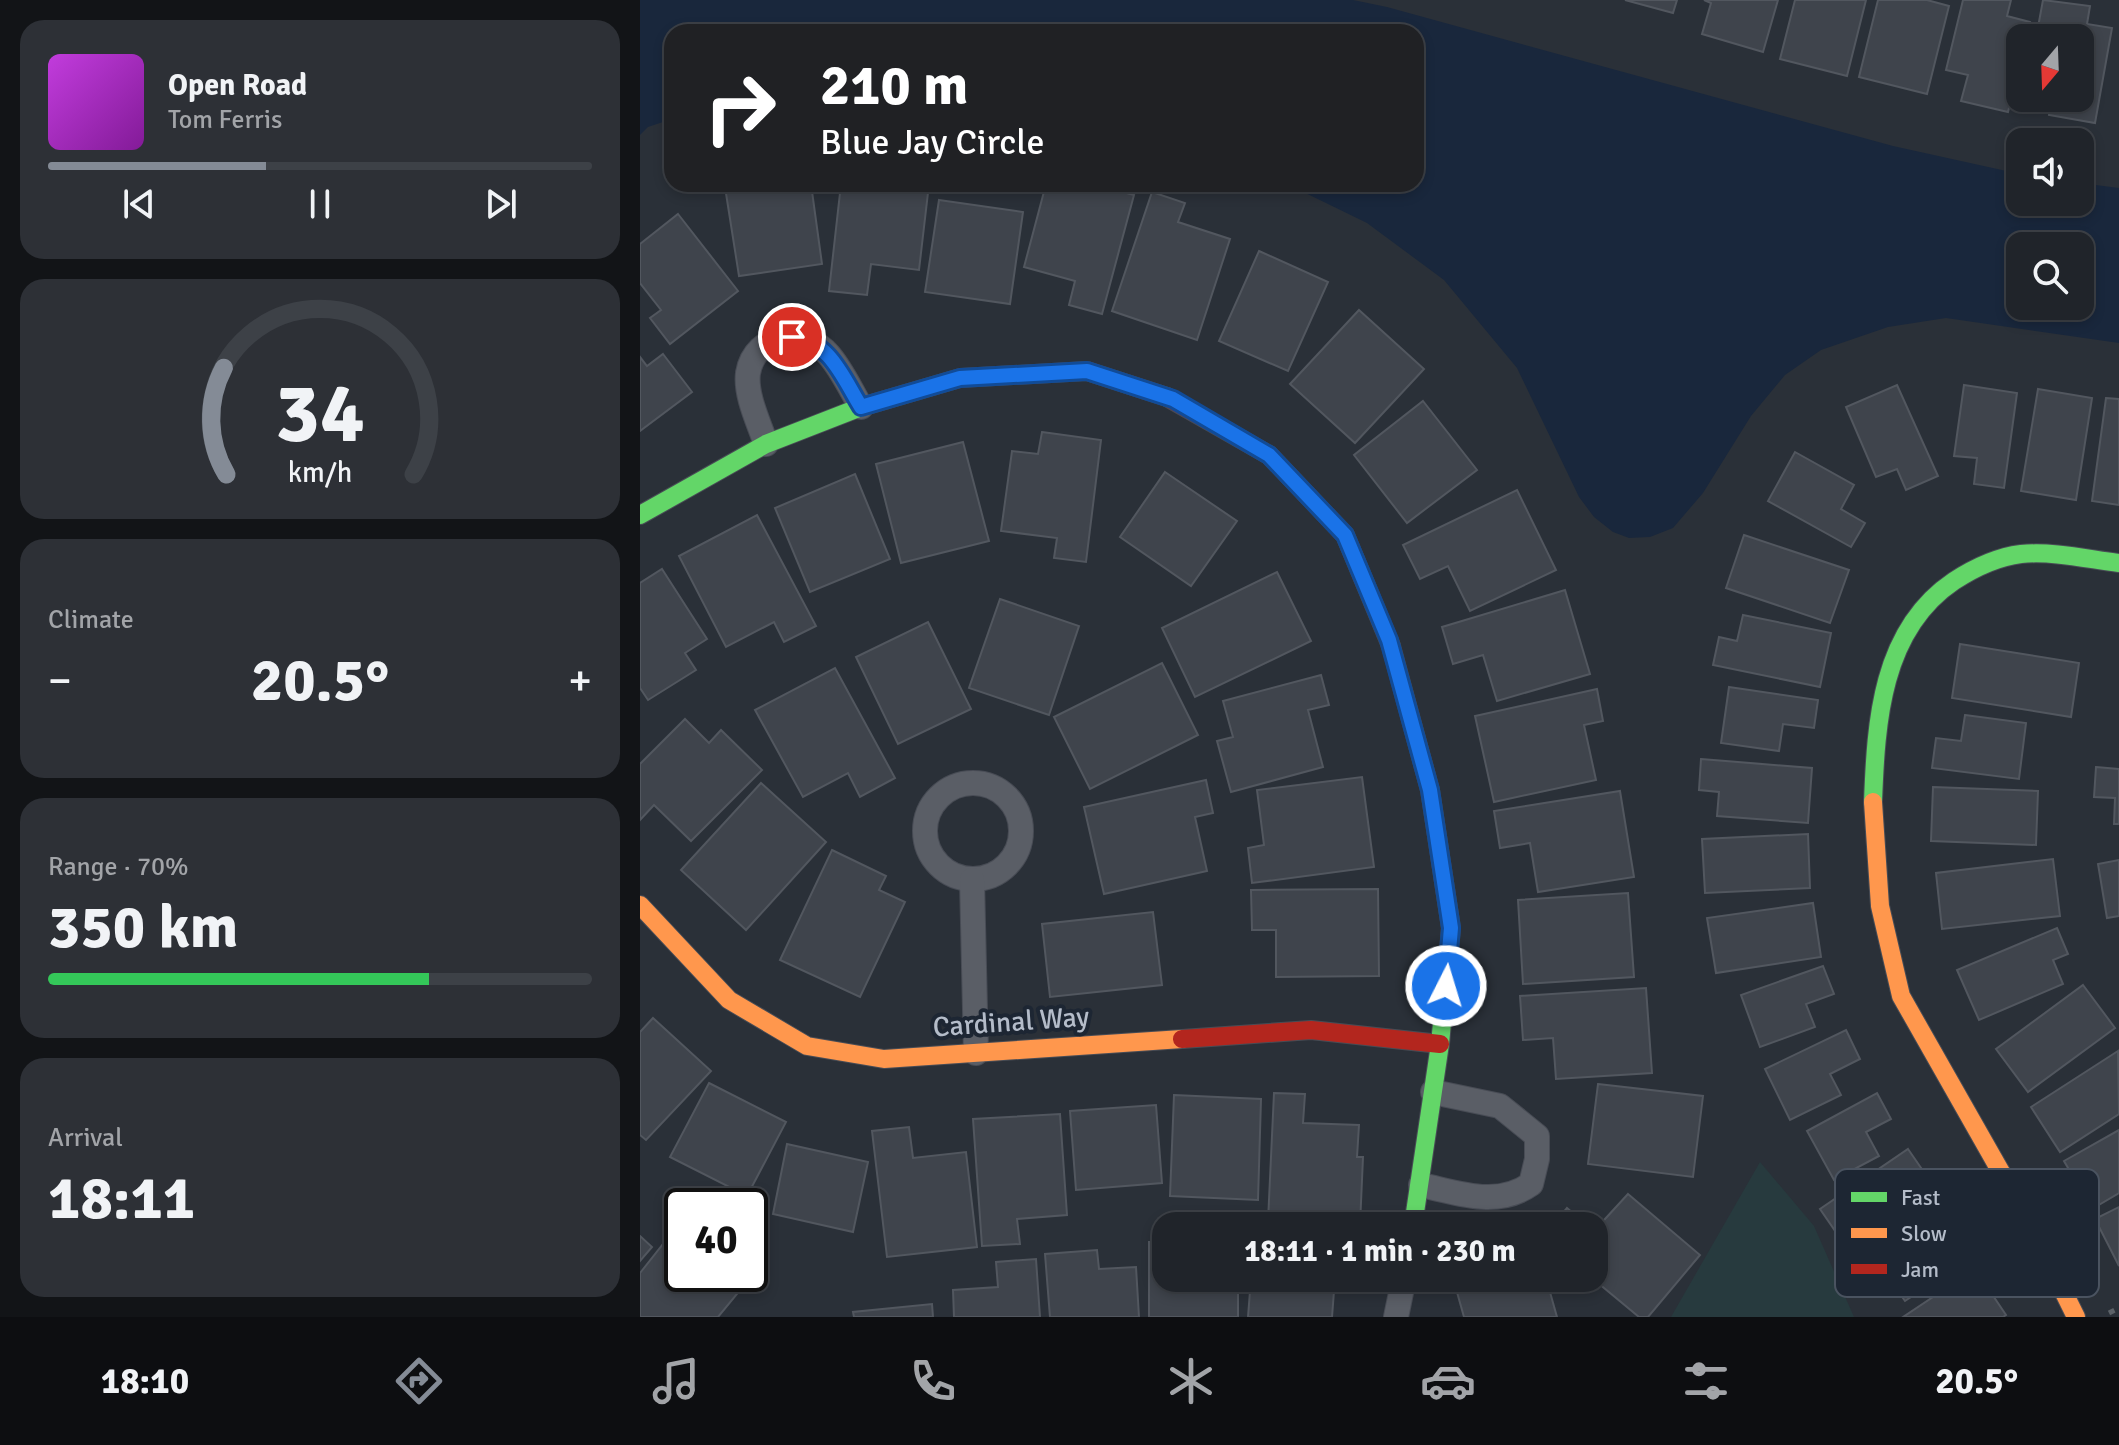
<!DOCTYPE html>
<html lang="en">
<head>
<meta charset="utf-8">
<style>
	body { margin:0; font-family:Signika,sans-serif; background:#2d3036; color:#f1f3f6; height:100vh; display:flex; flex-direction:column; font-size:30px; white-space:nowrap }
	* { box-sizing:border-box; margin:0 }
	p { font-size:26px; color:#a2a4a8 }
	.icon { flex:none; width:44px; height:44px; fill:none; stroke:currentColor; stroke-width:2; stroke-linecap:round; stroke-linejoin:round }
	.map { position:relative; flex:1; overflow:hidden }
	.panel { display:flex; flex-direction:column; gap:20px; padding:20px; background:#121417; width:640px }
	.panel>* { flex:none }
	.top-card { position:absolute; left:24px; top:24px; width:760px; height:168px; border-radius:24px; box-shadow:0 4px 12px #0003,0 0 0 2px #3d4147; background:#202124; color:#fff; overflow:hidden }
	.needle { width:52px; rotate:199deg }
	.tools { position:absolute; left:1366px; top:24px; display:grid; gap:16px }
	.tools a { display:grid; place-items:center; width:88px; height:88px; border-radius:16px; background:#20242a; box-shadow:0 4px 12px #0003,0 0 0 2px #3d4147; font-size:40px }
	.speed { position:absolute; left:24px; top:1188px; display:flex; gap:16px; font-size:40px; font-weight:700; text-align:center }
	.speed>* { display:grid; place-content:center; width:104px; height:104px; border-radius:50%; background:#20242a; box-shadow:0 4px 12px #0003,0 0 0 2px #3d4147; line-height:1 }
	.speed .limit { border:4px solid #111; border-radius:12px; background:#fff; color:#111 }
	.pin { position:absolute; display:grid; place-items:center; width:68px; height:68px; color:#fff; margin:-34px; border:4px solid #fff; border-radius:50%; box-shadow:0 2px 8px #0007 }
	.me { position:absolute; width:88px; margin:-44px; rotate:5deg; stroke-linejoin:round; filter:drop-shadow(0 0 6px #0008) }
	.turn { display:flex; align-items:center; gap:28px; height:168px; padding:0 24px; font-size:36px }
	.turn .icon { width:104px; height:104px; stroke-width:2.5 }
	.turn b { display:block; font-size:56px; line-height:68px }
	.big { font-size:60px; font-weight:700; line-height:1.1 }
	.panel .widget { flex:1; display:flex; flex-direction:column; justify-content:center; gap:12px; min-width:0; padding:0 28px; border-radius:24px; background:#2d3036 }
	.panel .dial { align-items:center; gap:0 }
	.dial svg { height:208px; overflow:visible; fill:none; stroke:#3d4147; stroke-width:7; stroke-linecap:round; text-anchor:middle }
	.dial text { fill:#f1f3f6; stroke:none }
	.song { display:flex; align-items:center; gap:24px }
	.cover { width:96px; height:96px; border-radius:12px; background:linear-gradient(135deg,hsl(290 70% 55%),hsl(290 70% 35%)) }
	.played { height:8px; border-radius:4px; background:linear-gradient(90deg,#848b96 40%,#3d4147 40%) }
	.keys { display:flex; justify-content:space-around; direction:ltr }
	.heat { display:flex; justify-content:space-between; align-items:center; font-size:44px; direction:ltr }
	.charge { height:12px; border-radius:6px; background:linear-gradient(90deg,#34c759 70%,#3d4147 0) }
	.trip { position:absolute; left:512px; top:1212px; width:456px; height:80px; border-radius:24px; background:#20242a; box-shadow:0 4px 12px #0003,0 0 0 2px #3d4147; font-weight:700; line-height:80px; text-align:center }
	.menu { display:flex; height:128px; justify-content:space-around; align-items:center; background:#0d0e11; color:#a2a4a8 }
	.menu .icon { width:56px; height:56px }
	.menu .current { color:#848b96 }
	.menu b { font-size:36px; color:#f1f3f6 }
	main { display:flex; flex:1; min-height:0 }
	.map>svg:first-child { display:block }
</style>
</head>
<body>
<main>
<section class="panel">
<div class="widget">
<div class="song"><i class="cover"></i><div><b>Open Road</b><p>Tom Ferris</p></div></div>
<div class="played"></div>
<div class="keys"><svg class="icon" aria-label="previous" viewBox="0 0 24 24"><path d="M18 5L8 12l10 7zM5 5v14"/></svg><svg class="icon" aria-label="pause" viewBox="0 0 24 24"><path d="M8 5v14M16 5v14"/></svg><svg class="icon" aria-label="next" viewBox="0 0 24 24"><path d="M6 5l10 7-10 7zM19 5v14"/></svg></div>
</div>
<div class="widget dial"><svg viewBox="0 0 100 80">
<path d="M14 69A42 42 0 1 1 86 69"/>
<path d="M14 69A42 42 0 0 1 13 28" stroke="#848b96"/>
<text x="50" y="56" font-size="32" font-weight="700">34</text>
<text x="50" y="72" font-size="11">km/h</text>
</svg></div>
<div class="widget"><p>Climate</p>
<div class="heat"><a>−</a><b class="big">20.5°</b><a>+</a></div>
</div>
<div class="widget"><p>Range · 70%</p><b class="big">350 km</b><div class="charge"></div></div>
<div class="widget"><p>Arrival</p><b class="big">18:11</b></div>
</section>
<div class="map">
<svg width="1479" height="1317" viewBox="0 0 1479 1317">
	<rect width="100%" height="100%" fill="#2a3038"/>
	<path fill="#273a3e" d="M1120,1162l54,64 40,91h-183z"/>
	<path fill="#19273c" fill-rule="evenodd" d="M0,0h713l34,7 506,139 127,28v28h60v-19l39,5v155l-173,-25 -58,9 -67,23 -36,25 -34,41 -48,77 -30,35 -23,9 -21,1 -16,-6 -19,-15 -15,-20 -62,-129 -73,-88 -77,-57 -80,-39h129v-152h-744v87l-24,8 -8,8zM1380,246h60v60h-60z"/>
	<g fill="#3f444c" stroke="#52575f" stroke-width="2">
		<path d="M985,0h52l-4,13z"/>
		<path d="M1138,0l-15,52 -61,-18 9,-31 -7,-3z"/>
		<path d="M1155,0h71l-19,76 -67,-17z"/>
		<path d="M1238,0h49l22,6 -22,88 -68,-17z"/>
		<path d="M1323,0h48l-4,16 23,6 -4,16h-6v24l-12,50 -47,-11 7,-26 -22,-5z"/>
		<path d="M1403,0l47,6 -3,18 25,4 -17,95 -46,-8 2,-14 -18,-3h47v-60h-44z"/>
		<path d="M106,184h65l11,80 -83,12 -14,-89z"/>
		<path d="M201,184h88l-10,86 -48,-6 -4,31 -38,-4z"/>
		<path d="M406,184h46l42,11 -32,119 -33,-9 6,-24 -51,-14z"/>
		<path d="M512,192l33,11 -7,19 52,17 -33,101 -85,-29z"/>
		<path d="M299,200l84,12 -13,92 -85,-12z"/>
		<path d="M38,214l60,77 -68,53 -20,-26 11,-8 -21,-27v-39z"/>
		<path d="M619,251l69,31 -40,89 -69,-30z"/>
		<path d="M719,310l65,59 -69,74 -65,-59z"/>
		<path d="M23,354l29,38 -52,39v-74l7,9z"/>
		<path d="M1257,385l41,91 -32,14 -9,-21 -21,8 -30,-70z"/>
		<path d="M1324,385l53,8 -13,95 -30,-4 3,-26 -23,-2z"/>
		<path d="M1398,389l54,9 -16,102 -55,-9z"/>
		<path d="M1466,398l13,1v106l-27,-4z"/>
		<path d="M783,401l54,69 -70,53 -53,-68z"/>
		<path d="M402,432l59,8 -15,122 -32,-4 3,-20 -56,-7 11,-80 26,3z"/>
		<path d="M323,442l26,99 -88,22 -25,-99z"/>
		<path d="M1155,452l59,33 -13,24 24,14 -14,24 -83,-46z"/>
		<path d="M525,472l72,49 -46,65 -71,-49z"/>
		<path d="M215,474l35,85 -80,33 -35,-84z"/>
		<path d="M877,490l39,80 -86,41 -22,-45 -28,13 -17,-34z"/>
		<path d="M117,515l59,111 -32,16 -10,-20 -48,25 -47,-91z"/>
		<path d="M1104,535l105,35 -19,53 -104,-35z"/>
		<path d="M22,569l45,70 -22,14 11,17 -48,30 -8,-12v-105z"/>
		<path d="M637,572l34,69 -116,56 -33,-69z"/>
		<path d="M925,590l25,84 -93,27 -14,-46 -30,9 -11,-37z"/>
		<path d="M360,599l79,27 -30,89 -80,-27z"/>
		<path d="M1103,615l88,18 -11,54 -107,-22 6,-28 18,4z"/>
		<path d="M288,622l43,87 -73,35 -42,-87z"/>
		<path d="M1320,644l119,19 -8,54 -119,-19z"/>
		<path d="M522,663l36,72 -108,54 -36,-72z"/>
		<path d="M195,668l60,110 -35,19 -12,-24 -45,24 -48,-87z"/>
		<path d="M681,675l8,30 -21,5 15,57 -92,25 -14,-51 16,-4 -10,-36z"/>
		<path d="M1089,687l89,13 -4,28 -31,-4 -4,27 -58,-8z"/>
		<path d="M957,689l6,32 -19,4 12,55 -102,22 -19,-86z"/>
		<path d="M1325,715l61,8 -7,56 -87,-11 4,-30 25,3z"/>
		<path d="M45,719l24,24 12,-13 41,40 -71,71 -37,-36 -14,15v-56z"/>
		<path d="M1061,759l111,9 -4,55 -91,-7 2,-24 -20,-2z"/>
		<path d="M1456,767l23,2v55h-5l1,-26 -21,-1z"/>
		<path d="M722,777l12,90 -122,16 -4,-35 16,-3 -7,-55z"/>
		<path d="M566,780l7,33 -18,4 12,54 -103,23 -20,-87z"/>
		<path d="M121,783l65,59 -80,88 -65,-60z"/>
		<path d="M1293,787l105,4 -2,54 -105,-4z"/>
		<path d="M980,791l14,86 -96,15 -8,-49 -30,5 -6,-37z"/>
		<path d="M1168,834l2,54 -105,5 -3,-54z"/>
		<path d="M192,850l54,26 -7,14 26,12 -45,95 -80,-37z"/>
		<path d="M1413,859l7,57 -118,13 -6,-56z"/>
		<path d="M1479,860v56l-12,2 -9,-54z"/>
		<path d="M738,889l1,87 -103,1v-47h-24l-1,-40z"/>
		<path d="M988,893l6,84 -111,7 -5,-84z"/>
		<path d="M1173,903l8,54 -105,16 -9,-55z"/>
		<path d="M513,912l9,73 -112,12 -8,-73z"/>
		<path d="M1417,928l11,26 -15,6 10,24 -84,36 -22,-50z"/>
		<path d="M1183,966l11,28 -28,10 9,23 -55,20 -19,-52z"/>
		<path d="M1443,985l32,43 -87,64 -32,-43z"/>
		<path d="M1006,988l6,85 -96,6 -3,-41 -30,2 -3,-44z"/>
		<path d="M13,1018l58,53 -65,69 -6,-5v-103z"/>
		<path d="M1206,1030l14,29 -30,15 11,21 -51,25 -25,-51z"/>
		<path d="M1478,1051l1,63 -59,38 -29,-45z"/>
		<path d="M69,1083l77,39 -39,74 -77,-39z"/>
		<path d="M958,1084l105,12 -10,81 -105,-13z"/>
		<path d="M634,1093l31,1 -2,29 56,2 -2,32h6l-3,68 -92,-4z"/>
		<path d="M1237,1093l14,26 -25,13 13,24 -45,24 -27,-49z"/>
		<path d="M534,1095l87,4 -3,101 -88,-4z"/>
		<path d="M516,1105l6,78 -86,7 -6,-79z"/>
		<path d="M420,1114l7,101 -50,4 3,25 -38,2 -9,-127z"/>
		<path d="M269,1127l4,31 53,-6 11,95 -90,10 -15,-126z"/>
		<path d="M1479,1130v63l-27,16 -28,-48z"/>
		<path d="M147,1144l81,18 -15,70 -80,-18z"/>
		<path d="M1268,1149l31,45 -88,60 -31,-45z"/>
		<path d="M988,1194l72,61 -52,62h-9l-47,-39 2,-47z"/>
		<path d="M1479,1207v59l-24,-47z"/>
		<path d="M927,1208l21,18h-36z"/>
		<path d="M1305,1208l15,23 -22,15 16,23 -49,32 -32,-46z"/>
		<path d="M0,1236l12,11 -12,14z"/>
		<path d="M27,1239l15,12v23h29l26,20 -19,23h-78v-44z"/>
		<path d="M509,1242h17v36h72v39h-89z"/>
		<path d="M457,1250l2,19 37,-2 3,50h-89l-5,-63z"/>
		<path d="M396,1259l4,58h-86l-1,-27 45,-3 -2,-25z"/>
		<path d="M1335,1269l31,46 -3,2h-100z"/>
		<path d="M611,1278h84l-3,39h-84z"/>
		<path d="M813,1278h93l11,39h-93z"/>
		<path d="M292,1304l1,13h-79l-1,-5z"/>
	</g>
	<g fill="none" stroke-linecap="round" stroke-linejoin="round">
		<defs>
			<g id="street">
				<path d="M126,444c-7,-21 -21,-49 -18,-71 7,-40 57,-47 81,-18 13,15 22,35 32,52"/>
				<circle cx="333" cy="831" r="48"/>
				<path d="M332,880l4,173"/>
				<path d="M781,1185c38,8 76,23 110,-1l6,-25v-23l-37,-30 -67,-14"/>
				<path d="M756,1317l8,-39"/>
			</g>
			<g id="fast">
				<path d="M0,515l126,-71 95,-37 99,-29 127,-7 80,26"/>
				<path d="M751,646l39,144 21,138 -11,116 -27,182"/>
				<path d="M1233,802c3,-80 8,-172 81,-221 20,-13 43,-24 67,-27 33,-3 66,5 98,9"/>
			</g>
			<g id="slow">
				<path d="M1233,802l7,104 21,90 126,222 49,99"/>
				<path d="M0,905l89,95 78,46 77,13 298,-20"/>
			</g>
			<g id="jam">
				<path d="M527,397l102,58 76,80 46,111"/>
				<path d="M542,1039l129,-9 129,14"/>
			</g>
		</defs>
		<use href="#street" stroke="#484c55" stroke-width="26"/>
		<use href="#fast" stroke="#484c55" stroke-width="20"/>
		<use href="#slow" stroke="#484c55" stroke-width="20"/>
		<use href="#jam" stroke="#484c55" stroke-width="20"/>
		<path stroke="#5c6268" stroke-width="5" stroke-dasharray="6 6" stroke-linecap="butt" d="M1469,1313l10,-5"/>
		<use href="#street" stroke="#5a5e66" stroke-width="24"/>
		<use href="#fast" stroke="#63d668" stroke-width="18"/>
		<use href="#slow" stroke="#ff974d" stroke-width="18"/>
		<use href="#jam" stroke="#b3261e" stroke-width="18"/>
	</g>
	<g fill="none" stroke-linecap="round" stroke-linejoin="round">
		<defs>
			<path id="route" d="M152,337c38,4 51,41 69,70l99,-29 127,-7 86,28 96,56 76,80 44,105 41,150 21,138 -5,58"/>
		</defs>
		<use href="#route" stroke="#114b97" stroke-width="20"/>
		<use href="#route" stroke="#1a73e8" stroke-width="14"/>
	</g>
	<g text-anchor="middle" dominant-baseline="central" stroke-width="8" stroke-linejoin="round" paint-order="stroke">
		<g font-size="28" fill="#b4bcc9" stroke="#1d2633">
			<text transform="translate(371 1022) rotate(-4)">Cardinal Way</text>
		</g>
	</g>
	<rect x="1195" y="1169" width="264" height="128" rx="12" fill="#1d2633" stroke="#4a5360" stroke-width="2"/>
	<rect x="1211" y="1192" width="36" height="10" fill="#63d668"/>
	<rect x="1211" y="1228" width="36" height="10" fill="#ff974d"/>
	<rect x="1211" y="1264" width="36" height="10" fill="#b3261e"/>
	<g font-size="22" fill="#b4bcc9">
		<text x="1261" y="1205">Fast</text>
		<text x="1261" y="1241">Slow</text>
		<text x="1261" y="1277">Jam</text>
	</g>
</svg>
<div class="tools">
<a><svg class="needle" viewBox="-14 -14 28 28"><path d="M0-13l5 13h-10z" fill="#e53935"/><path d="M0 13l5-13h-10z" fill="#a2a4a8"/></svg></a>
<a><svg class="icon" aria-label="sound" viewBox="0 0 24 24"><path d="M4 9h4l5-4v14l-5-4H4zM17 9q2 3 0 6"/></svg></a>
<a><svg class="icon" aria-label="search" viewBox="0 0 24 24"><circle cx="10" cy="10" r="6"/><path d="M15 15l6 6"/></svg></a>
</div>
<div class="speed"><div class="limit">40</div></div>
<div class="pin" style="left:152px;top:337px;background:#d93025"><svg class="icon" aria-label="arrive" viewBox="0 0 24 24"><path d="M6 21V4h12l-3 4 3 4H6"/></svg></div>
<svg class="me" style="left:806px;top:986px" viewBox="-20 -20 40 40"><circle r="17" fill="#1a73e8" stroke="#fff" stroke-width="3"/><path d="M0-11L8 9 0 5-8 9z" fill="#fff"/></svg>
<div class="trip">18:11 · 1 min · 230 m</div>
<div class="top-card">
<div class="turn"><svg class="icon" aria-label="right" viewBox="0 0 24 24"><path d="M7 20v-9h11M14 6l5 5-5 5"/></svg><div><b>210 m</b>Blue Jay Circle</div></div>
</div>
</div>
</main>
<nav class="menu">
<b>18:10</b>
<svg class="icon current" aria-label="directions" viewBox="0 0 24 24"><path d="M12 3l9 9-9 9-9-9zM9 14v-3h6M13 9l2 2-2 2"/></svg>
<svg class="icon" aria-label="music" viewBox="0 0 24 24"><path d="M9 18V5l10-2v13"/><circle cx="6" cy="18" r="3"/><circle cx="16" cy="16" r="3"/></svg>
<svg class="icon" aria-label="phone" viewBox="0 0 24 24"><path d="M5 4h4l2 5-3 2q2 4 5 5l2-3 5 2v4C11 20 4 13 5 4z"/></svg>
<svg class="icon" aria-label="climate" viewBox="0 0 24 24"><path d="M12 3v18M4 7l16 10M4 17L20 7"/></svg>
<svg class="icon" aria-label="car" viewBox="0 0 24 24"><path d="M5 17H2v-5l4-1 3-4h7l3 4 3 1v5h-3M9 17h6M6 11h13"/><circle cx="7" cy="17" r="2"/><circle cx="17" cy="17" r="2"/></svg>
<svg class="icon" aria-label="filters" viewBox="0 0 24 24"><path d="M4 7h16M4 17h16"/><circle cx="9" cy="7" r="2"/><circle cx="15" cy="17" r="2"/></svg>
<b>20.5°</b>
</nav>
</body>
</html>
